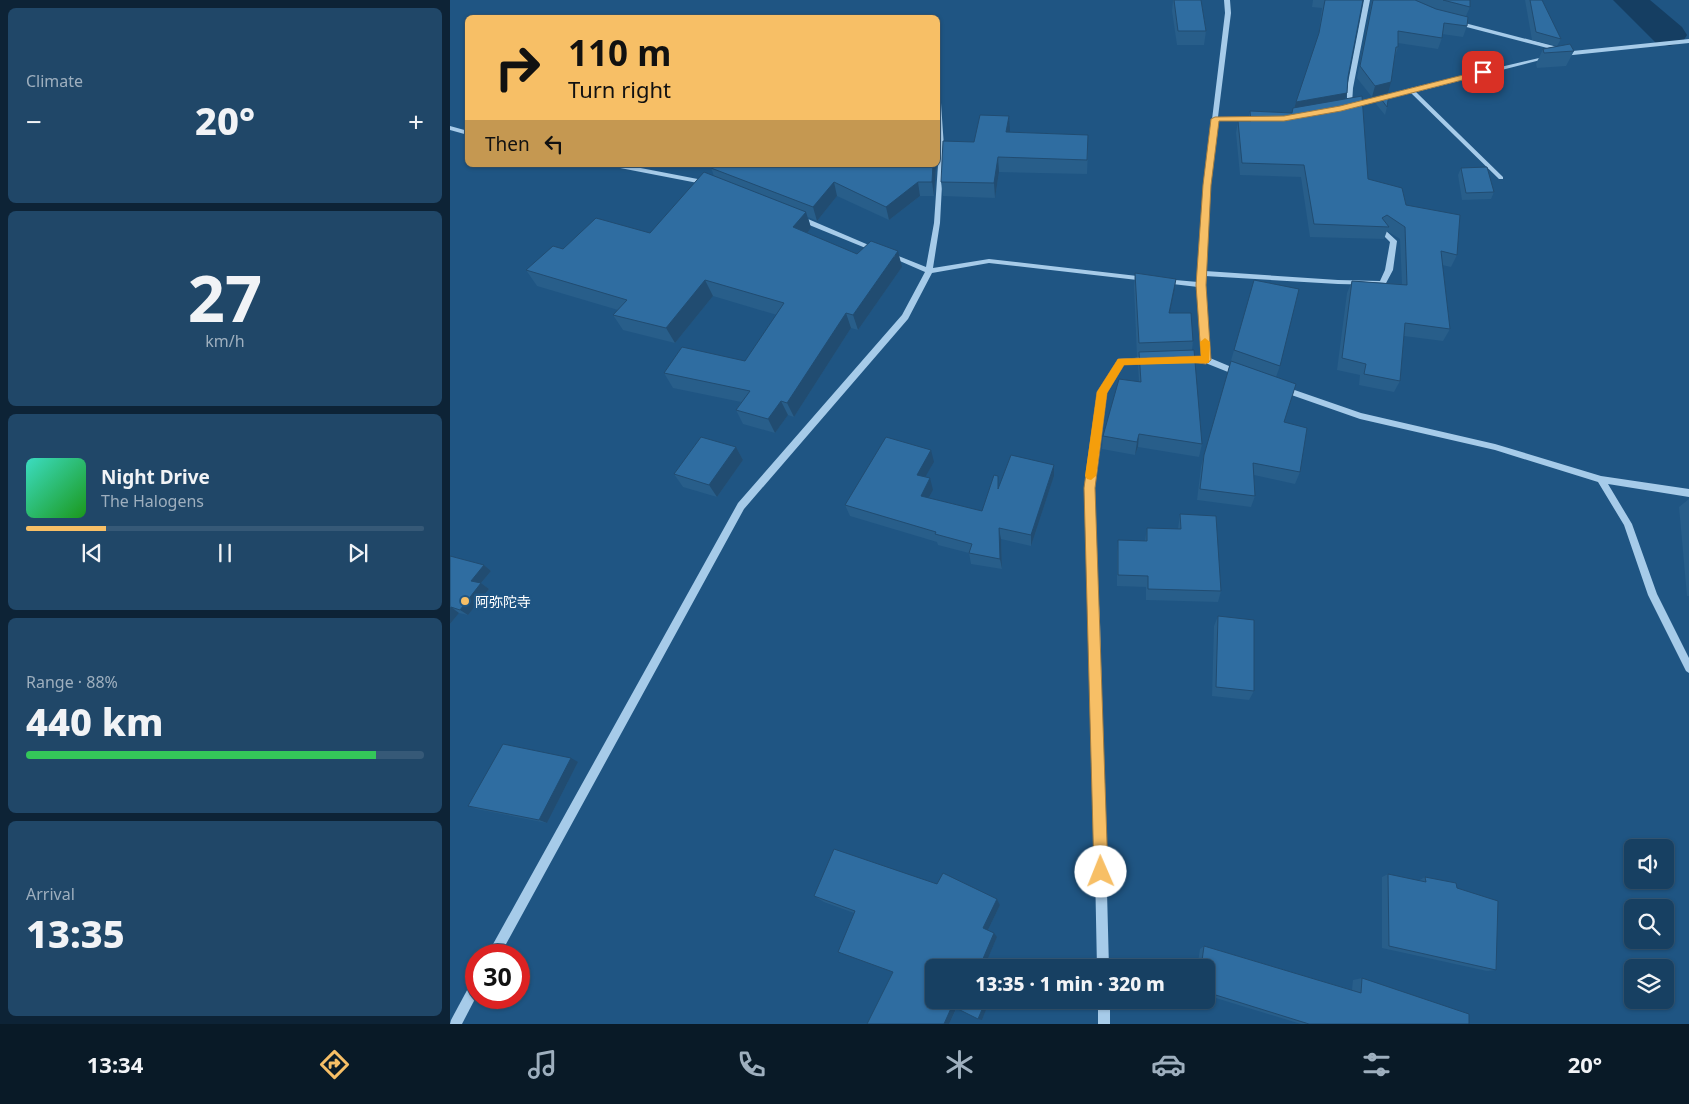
<!DOCTYPE html>
<html lang="en">
<head>
<meta charset="utf-8">
<style>
	body { margin:0; font-family:"Noto Sans","Noto Sans JP",sans-serif; background:#204768; color:#f1f3f6; height:100vh; display:flex; flex-direction:column; font-size:19px; white-space:nowrap }
	* { box-sizing:border-box; margin:0 }
	p { font-size:16px; color:#9eafbe }
	.icon { flex:none; width:28px; height:28px; fill:none; stroke:currentColor; stroke-width:2; stroke-linecap:round; stroke-linejoin:round }
	.map { position:relative; flex:1; overflow:hidden }
	.sheet { display:flex; flex-direction:column; gap:8px; padding:8px; background:#0d2336; width:450px }
	.sheet>* { flex:none }
	.hud { position:absolute; left:15px; top:15px; width:475px; height:152px; border-radius:8px; box-shadow:0 1px 4px #0004,0 0 0 1px #365977; background:#f7bf66; color:#111; overflow:hidden }
	.fabs { position:absolute; left:1174px; top:839px; display:grid; gap:10px }
	.fabs a { display:grid; place-items:center; width:50px; height:50px; border-radius:8px; background:#174062; box-shadow:0 1px 4px #0004,0 0 0 1px #365977; font-size:25px }
	.speed { position:absolute; left:15px; top:944px; display:flex; gap:10px; font-size:25px; font-weight:700; text-align:center }
	.speed>* { display:grid; place-content:center; width:65px; height:65px; border-radius:50%; background:#174062; box-shadow:0 1px 4px #0004,0 0 0 1px #365977; line-height:1 }
	.speed .limit { border:8px solid #d22; background:#fff; color:#111 }
	.pin { position:absolute; display:grid; place-items:center; width:42px; height:42px; color:#fff; margin:-21px; border-radius:10px; box-shadow:0 2px 8px #0006 }
	.me { position:absolute; width:55px; margin:-28px; rotate:359deg; stroke-linejoin:round; filter:drop-shadow(0 0 4px #0008) }
	.turn { display:flex; align-items:center; gap:18px; height:105px; padding:0 20px; font-size:22px }
	.turn .icon { width:65px; height:65px; stroke-width:2.5 }
	.turn b { display:block; font-size:35px; line-height:42px }
	.then { display:flex; align-items:center; height:48px; padding:0 20px; background:#0003; gap:10px; font-size:19px }
	.big { font-size:38px; font-weight:800; line-height:1.1 }
	.sheet .widget { flex:1; display:flex; flex-direction:column; justify-content:center; gap:8px; min-width:0; padding:0 18px; border-radius:8px; background:#204768 }
	.sheet .dial { align-items:center; gap:0 }
	.dial b { font-size:65px; line-height:1 }
	.song { display:flex; align-items:center; gap:15px }
	.cover { width:60px; height:60px; border-radius:8px; background:linear-gradient(135deg,hsl(170 70% 55%),hsl(120 70% 35%)) }
	.played { height:5px; border-radius:2px; background:linear-gradient(90deg,#f7bf66 20%,#365977 20%) }
	.keys { display:flex; justify-content:space-around; direction:ltr }
	.heat { display:flex; justify-content:space-between; align-items:center; font-size:28px; direction:ltr }
	.charge { height:8px; border-radius:4px; background:linear-gradient(90deg,#34c759 88%,#365977 0) }
	.trip { position:absolute; left:475px; top:959px; width:290px; height:50px; border-radius:8px; background:#174062; box-shadow:0 1px 4px #0004,0 0 0 1px #365977; font-weight:800; line-height:50px; text-align:center }
	.tabs { display:flex; height:80px; justify-content:space-around; align-items:center; background:#091a27; color:#9eafbe }
	.tabs .icon { width:35px; height:35px }
	.tabs .on { color:#f7bf66 }
	.tabs b { font-size:22px; color:#f1f3f6 }
	main { display:flex; flex:1; min-height:0 }
	.map>svg:first-child { display:block }
</style>
</head>
<body>
<main>
<section class="sheet">
<div class="widget"><p>Climate</p>
<div class="heat"><a>−</a><b class="big">20°</b><a>+</a></div>
</div>
<div class="widget dial"><b>27</b><p>km/h</p></div>
<div class="widget">
<div class="song"><i class="cover"></i><div><b>Night Drive</b><p>The Halogens</p></div></div>
<div class="played"></div>
<div class="keys"><svg class="icon" aria-label="previous" viewBox="0 0 24 24"><path d="M18 5L8 12l10 7zM5 5v14"/></svg><svg class="icon" aria-label="pause" viewBox="0 0 24 24"><path d="M8 5v14M16 5v14"/></svg><svg class="icon" aria-label="next" viewBox="0 0 24 24"><path d="M6 5l10 7-10 7zM19 5v14"/></svg></div>
</div>
<div class="widget"><p>Range · 88%</p><b class="big">440 km</b><div class="charge"></div></div>
<div class="widget"><p>Arrival</p><b class="big">13:35</b></div>
</section>
<div class="map">
<svg width="1239" height="1024" viewBox="0 0 1239 1024">
	<rect width="100%" height="100%" fill="#1f5583"/>
	<g fill="none" stroke-linecap="round" stroke-linejoin="round">
		<path fill="#153e62" fill-rule="evenodd" d="M1163,0h37l32,27 5,8 -5,8 -13,3 -13,-3z"/>
		<g fill="#a6cbe9" fill-rule="evenodd">
			<path d="M774,0h6l1,13 -13,104h42l3,2 -3,2h-42l-8,64 -5,86 133,9 42,1 5,-11 5,-28 -11,-11 3,-2h2l13,12 -4,29 -8,15h-3l-44,-1 -133,-8 5,82 31,13 1,2 -4,3 -35,-14 -1,-2 -4,-73 -34,-4 -4,-2 4,-2 34,3 6,-97 21,-172z"/>
			<path d="M914,0h6l-17,88 -1,16 59,-16 141,-33v2l-136,35 87,85v2h-4l-88,-86 -64,15v-20z"/>
			<path d="M1007,21l108,28 1,1 -3,2 -108,-28 -1,-1z"/>
			<path d="M1239,39v4l-126,13 -3,-2 3,-2z"/>
			<path d="M488,101l3,2 3,44 -4,76 -7,45 56,-9 157,18 4,2 -4,2 -157,-18 -57,10 -24,46 -164,190 -244,446h-13l251,-452 164,-188 23,-43 -39,-17 3,-2h2l35,14 8,-44 4,-58z"/>
			<path d="M0,126l18,5v4l-18,-5z"/>
			<path d="M162,165h13l83,16 3,2 -3,2 -93,-18z"/>
			<path d="M347,216h4l77,33 -1,2h-4l-76,-31z"/>
			<path d="M701,357l4,3 -1,2 -31,2 -17,28 -13,96 7,135 9,345h-12l-7,-345 -5,-135 13,-96 20,-33z"/>
			<path d="M833,386l78,27 134,31 106,32 88,13v8l-81,-13 24,40 25,70 32,64v15l-3,-2 -38,-76 -24,-70 -26,-43 -103,-32 -135,-31 -80,-28 -1,-2z"/>
			<path d="M26,979v18l-14,27h-12l1,-4 21,-39z"/>
			<rect x="648" y="1000" width="12" height="24"/>
		</g>
	</g>
	<g fill="#285e8a">
		<path d="M723,0h28l5,31 -2,14h-27l-5,-34z"/>
		<path d="M863,0h50l-15,77 -1,16 -1,6 22,80 38,26 51,50 -6,12 -9,-2 8,64 -7,12 -39,-5 -4,45 -6,11 -35,-7 1,-10 -23,-5 10,-77 5,-12 50,3 -2,-45 -13,-8 -3,8 -74,-2 -9,-60 -61,-2 -4,-42 2,-12h10l2,-10 42,2 2,-5 24,-69 4,-31 -10,-1z"/>
		<path d="M922,0h98v7l-4,9 1,10 -4,11 -21,-3v4l-4,11 -40,-6v4l-3,9 -7,37 -16,4 -15,-19z"/>
		<path d="M1075,0h17l19,39 -4,7 17,5 -8,15 -29,2 -1,-4 7,-15 14,-3 -25,-6z"/>
		<path d="M929,96l8,11 -2,8 -9,-11z"/>
		<path d="M560,131v2l78,16 -1,25 -88,-2 -4,26 -52,-2 -2,-14 33,-40z"/>
		<path d="M486,165l-2,31h-14l-31,24 -52,-24 -20,25 -9,-4 3,11 -4,5 50,21 45,13 -44,63 -7,-2 -57,89 -6,-2 -13,18 -32,-9 -7,-14 5,-8 -68,-14 -9,-15 81,-12 32,-46 -64,-19 -38,47 -52,-13 -10,-15 5,-5 -81,-24 -11,-16 37,-21 87,-16 64,-57 -3,-8z"/>
		<path d="M1011,168l33,24 -3,7 -29,1 -4,-25z"/>
		<path d="M685,273l39,20 -4,20 23,28 -1,9 10,94 -3,13 -61,-10 -3,8 -33,-6 1,-13 36,-54 -1,-17 1,-8h-2l-3,-70z"/>
		<path d="M784,350l46,16 -4,11 8,45 16,50 -5,12 -41,-9 1,21 -4,11 -54,-7 4,-33 3,-12z"/>
		<path d="M286,447l7,13 -26,37 -34,-10 -9,-13z"/>
		<path d="M484,462l-9,15 8,13 -4,8 53,13 17,-25 55,-10 -23,70 -30,-7 1,30 -31,-5 -2,-11 -31,-8 -1,-3 -87,-26 -5,-11z"/>
		<path d="M1239,499v97h-2l-8,-89z"/>
		<path d="M730,514l41,77 -3,11 -72,-2v-13l-29,-1v-35l1,-11 27,1 2,-13 31,1z"/>
		<path d="M0,556l34,9 7,6 -10,12 8,6 -21,26 -9,-2 -9,11z"/>
		<path d="M768,616l36,75 -5,9 -37,-4 2,-70z"/>
		<path d="M128,762l-31,61 -70,-14 -9,-3z"/>
		<path d="M938,874l30,7 7,-4 32,11 39,82 -9,1 -105,-23v-71z"/>
		<path d="M487,884l60,15 3,6 -12,25 9,7 -13,31h-50l56,32 -8,20 -25,-12 -8,16h-82l26,-52 -39,-59 -30,-11 -10,-6z"/>
		<path d="M754,946l148,44 1,-10 9,-2 107,46h-168l-95,-29v-27h-9l3,-19z"/>
	</g>
	<g fill="#214c71">
		<path d="M941,82l-3,11 -16,4 3,-11z"/>
		<path d="M897,93l-3,11 -51,8 3,-10z"/>
		<path d="M559,116l1,15 -3,16 -1,-15z"/>
		<path d="M548,157l1,15 -4,26 -1,-15z"/>
		<path d="M483,165h3l-2,31 -2,-14z"/>
		<path d="M384,182l3,14 -20,25 -4,-14z"/>
		<path d="M468,182l2,14 -31,24 -3,-13z"/>
		<path d="M356,212l5,16 -12,15 -6,-16z"/>
		<path d="M448,251l4,16 -44,63 -5,-15z"/>
		<path d="M726,279l-2,14 -7,34 2,-14z"/>
		<path d="M255,280l8,16 -38,47 -9,-15z"/>
		<path d="M396,313l5,15 -57,89 -7,-14z"/>
		<path d="M331,401l7,14 -13,18 -7,-14z"/>
		<path d="M689,434l-1,13 -3,8 2,-13z"/>
		<path d="M286,447l7,13 -26,37 -8,-12z"/>
		<path d="M481,450l3,12 -14,24 -3,-11z"/>
		<path d="M604,465v11l-23,70v-11z"/>
		<path d="M480,478l3,12 -9,17 -3,-11z"/>
		<path d="M549,528l2,11 1,30 -2,-10z"/>
		<path d="M34,565l7,6 -10,12 8,6 -21,26 -8,-5 11,-29z"/>
		<path d="M1,607l8,6 -9,11v-15z"/>
		<path d="M121,758l7,4 -31,61 -8,-3z"/>
		<path d="M547,899l3,6 -13,27 -4,-4z"/>
		<path d="M544,933l3,4 -13,31h-5z"/>
		<path d="M536,1000h4l-8,20 -4,-1z"/>
		<path d="M502,1006l5,1 -8,17h-5z"/>
	</g>
	<g fill="#2f6da1" stroke="#214c71">
		<path d="M724,0h27l5,31h-28z"/>
		<path d="M875,0h38l-15,77 -1,16 -51,9 23,-69z"/>
		<path d="M923,0h42l21,9 32,8 -1,9 -23,-3 -2,15 -44,-7v16h-2l-5,35 -16,4 -15,-20z"/>
		<path d="M993,0h27v7z"/>
		<path d="M1080,0h12l19,39 -25,-7z"/>
		<path d="M1120,44l4,7 -30,2 -1,-4z"/>
		<path d="M939,94l-2,13 -8,-11z"/>
		<path d="M912,96l6,83 34,9 4,17 54,10 -3,40 -16,-4 9,78 -45,-6 -5,58 -36,-7 2,-10 -24,-6 10,-77 55,4 -2,-58 -18,-12 -5,3 7,9 -75,-3 -10,-59 -62,-2 -4,-42h13l-1,-10 42,2 1,-5z"/>
		<path d="M530,115l29,1 -3,16 82,3 -1,25 -89,-3 -4,26 -53,-1 2,-41 31,1z"/>
		<path d="M263,165h220l-1,17h-14l-32,25 -52,-25 -21,25 -102,-39z"/>
		<path d="M1037,167l7,25 -28,1 -5,-25z"/>
		<path d="M254,172l102,40 -13,15 64,27 14,-13 27,10 -45,64 -7,-2 -59,90 -6,-2 -13,18 -32,-9 14,-19 -86,-18 18,-26 63,14 39,-58 -79,-23 -39,48 -53,-13 14,-15 -101,-30 27,-24 10,3 33,-31 54,15z"/>
		<path d="M685,273l41,6 -7,34h22l2,28 -54,2z"/>
		<path d="M804,280l45,9 -19,77 -46,-16z"/>
		<path d="M744,350l8,94 -63,-10 -2,8 -34,-6 16,-57 22,3 -2,-30z"/>
		<path d="M781,361l65,23 -12,38 23,6 -7,44 -47,-9 2,33 -55,-7 4,-34z"/>
		<path d="M251,437l35,10 -27,38 -35,-11z"/>
		<path d="M436,437l45,13 -14,25 13,3 -9,18 61,15 12,-36 4,1v13l13,-34 43,10 -23,70 -32,-7 1,31 -31,-6 3,-9 -37,-10 1,-2 -91,-27z"/>
		<path d="M730,514l36,2 5,75 -73,-2v-13l-30,-1v-35l29,1v-13l34,1z"/>
		<path d="M0,556l34,9 -13,16 10,2 -21,27 -9,-3 -1,2z"/>
		<path d="M768,616l36,4v71l-38,-4z"/>
		<path d="M53,744l68,14 -32,62 -71,-14z"/>
		<path d="M384,849l103,35 6,-11 54,26 -14,29 11,5 -15,35h-45v32h52l-8,19 -26,-13 -8,18h-77l26,-52 -55,-20 17,-41 -41,-15z"/>
		<path d="M938,874l38,8 -1,-5 31,6 1,5 41,13 -2,69 -107,-24z"/>
		<path d="M754,946l157,47 1,-15 107,36v10h-160l-103,-32v-24h-5z"/>
	</g>
	<path fill="#f7bf66" stroke="#a17c42" d="M1033,70l4,2 -1,2 -145,37 -57,10h-65l-8,64 -5,100 5,75 -5,4 -15,-2 -67,3 -17,28 -12,95 13,384 -2,5 -5,2 -5,-2 -2,-5 -10,-384 13,-96 21,-33 83,-3 -5,-71 7,-100 8,-66 4,-2 69,-1 56,-10z"/>
	<path fill="#f59e0b" d="M755,338l5,4 -1,21 -85,2 -17,28 -11,83 -5,4 -4,-1 -2,-3 12,-84 21,-33 83,-3 -1,-14z"/>
	<circle fill="#f7bf66" stroke="#1f5583" stroke-width="2" cx="15" cy="601" r="5"/>
	<g text-anchor="middle" dominant-baseline="central" stroke-width="5" stroke-linejoin="round" paint-order="stroke">
		<g font-size="14" fill="#fff" stroke="#1f5583" text-anchor="start">
			<text x="25" y="601">阿弥陀寺</text>
		</g>
	</g>
</svg>
<div class="fabs">
<a><svg class="icon" aria-label="sound" viewBox="0 0 24 24"><path d="M4 9h4l5-4v14l-5-4H4zM17 9q2 3 0 6"/></svg></a>
<a><svg class="icon" aria-label="search" viewBox="0 0 24 24"><circle cx="10" cy="10" r="6"/><path d="M15 15l6 6"/></svg></a>
<a><svg class="icon" aria-label="layers" viewBox="0 0 24 24"><path d="M12 4l9 5-9 5-9-5zM3 14l9 5 9-5"/></svg></a>
</div>
<div class="speed"><div class="limit">30</div></div>
<div class="pin" style="left:1033px;top:72px;background:#d93025"><svg class="icon" aria-label="arrive" viewBox="0 0 24 24"><path d="M6 21V4h12l-3 4 3 4H6"/></svg></div>
<svg class="me" style="left:651px;top:872px" viewBox="-20 -20 40 40"><circle r="19" fill="#fff"/><path d="M0-13L10 11 0 6-10 11z" fill="#f7bf66"/></svg>
<div class="trip">13:35 · 1 min · 320 m</div>
<div class="hud">
<div class="turn"><svg class="icon" aria-label="right" viewBox="0 0 24 24"><path d="M7 20v-9h11M14 6l5 5-5 5"/></svg><div><b>110 m</b>Turn right</div></div>
<div class="then">Then<svg class="icon" aria-label="left" viewBox="0 0 24 24"><path d="M17 20v-9H6M10 6l-5 5 5 5"/></svg></div>
</div>
</div>
</main>
<nav class="tabs">
<b>13:34</b>
<svg class="icon on" aria-label="directions" viewBox="0 0 24 24"><path d="M12 3l9 9-9 9-9-9zM9 14v-3h6M13 9l2 2-2 2"/></svg>
<svg class="icon" aria-label="music" viewBox="0 0 24 24"><path d="M9 18V5l10-2v13"/><circle cx="6" cy="18" r="3"/><circle cx="16" cy="16" r="3"/></svg>
<svg class="icon" aria-label="phone" viewBox="0 0 24 24"><path d="M5 4h4l2 5-3 2q2 4 5 5l2-3 5 2v4C11 20 4 13 5 4z"/></svg>
<svg class="icon" aria-label="climate" viewBox="0 0 24 24"><path d="M12 3v18M4 7l16 10M4 17L20 7"/></svg>
<svg class="icon" aria-label="car" viewBox="0 0 24 24"><path d="M5 17H2v-5l4-1 3-4h7l3 4 3 1v5h-3M9 17h6M6 11h13"/><circle cx="7" cy="17" r="2"/><circle cx="17" cy="17" r="2"/></svg>
<svg class="icon" aria-label="filters" viewBox="0 0 24 24"><path d="M4 7h16M4 17h16"/><circle cx="9" cy="7" r="2"/><circle cx="15" cy="17" r="2"/></svg>
<b>20°</b>
</nav>
</body>
</html>
